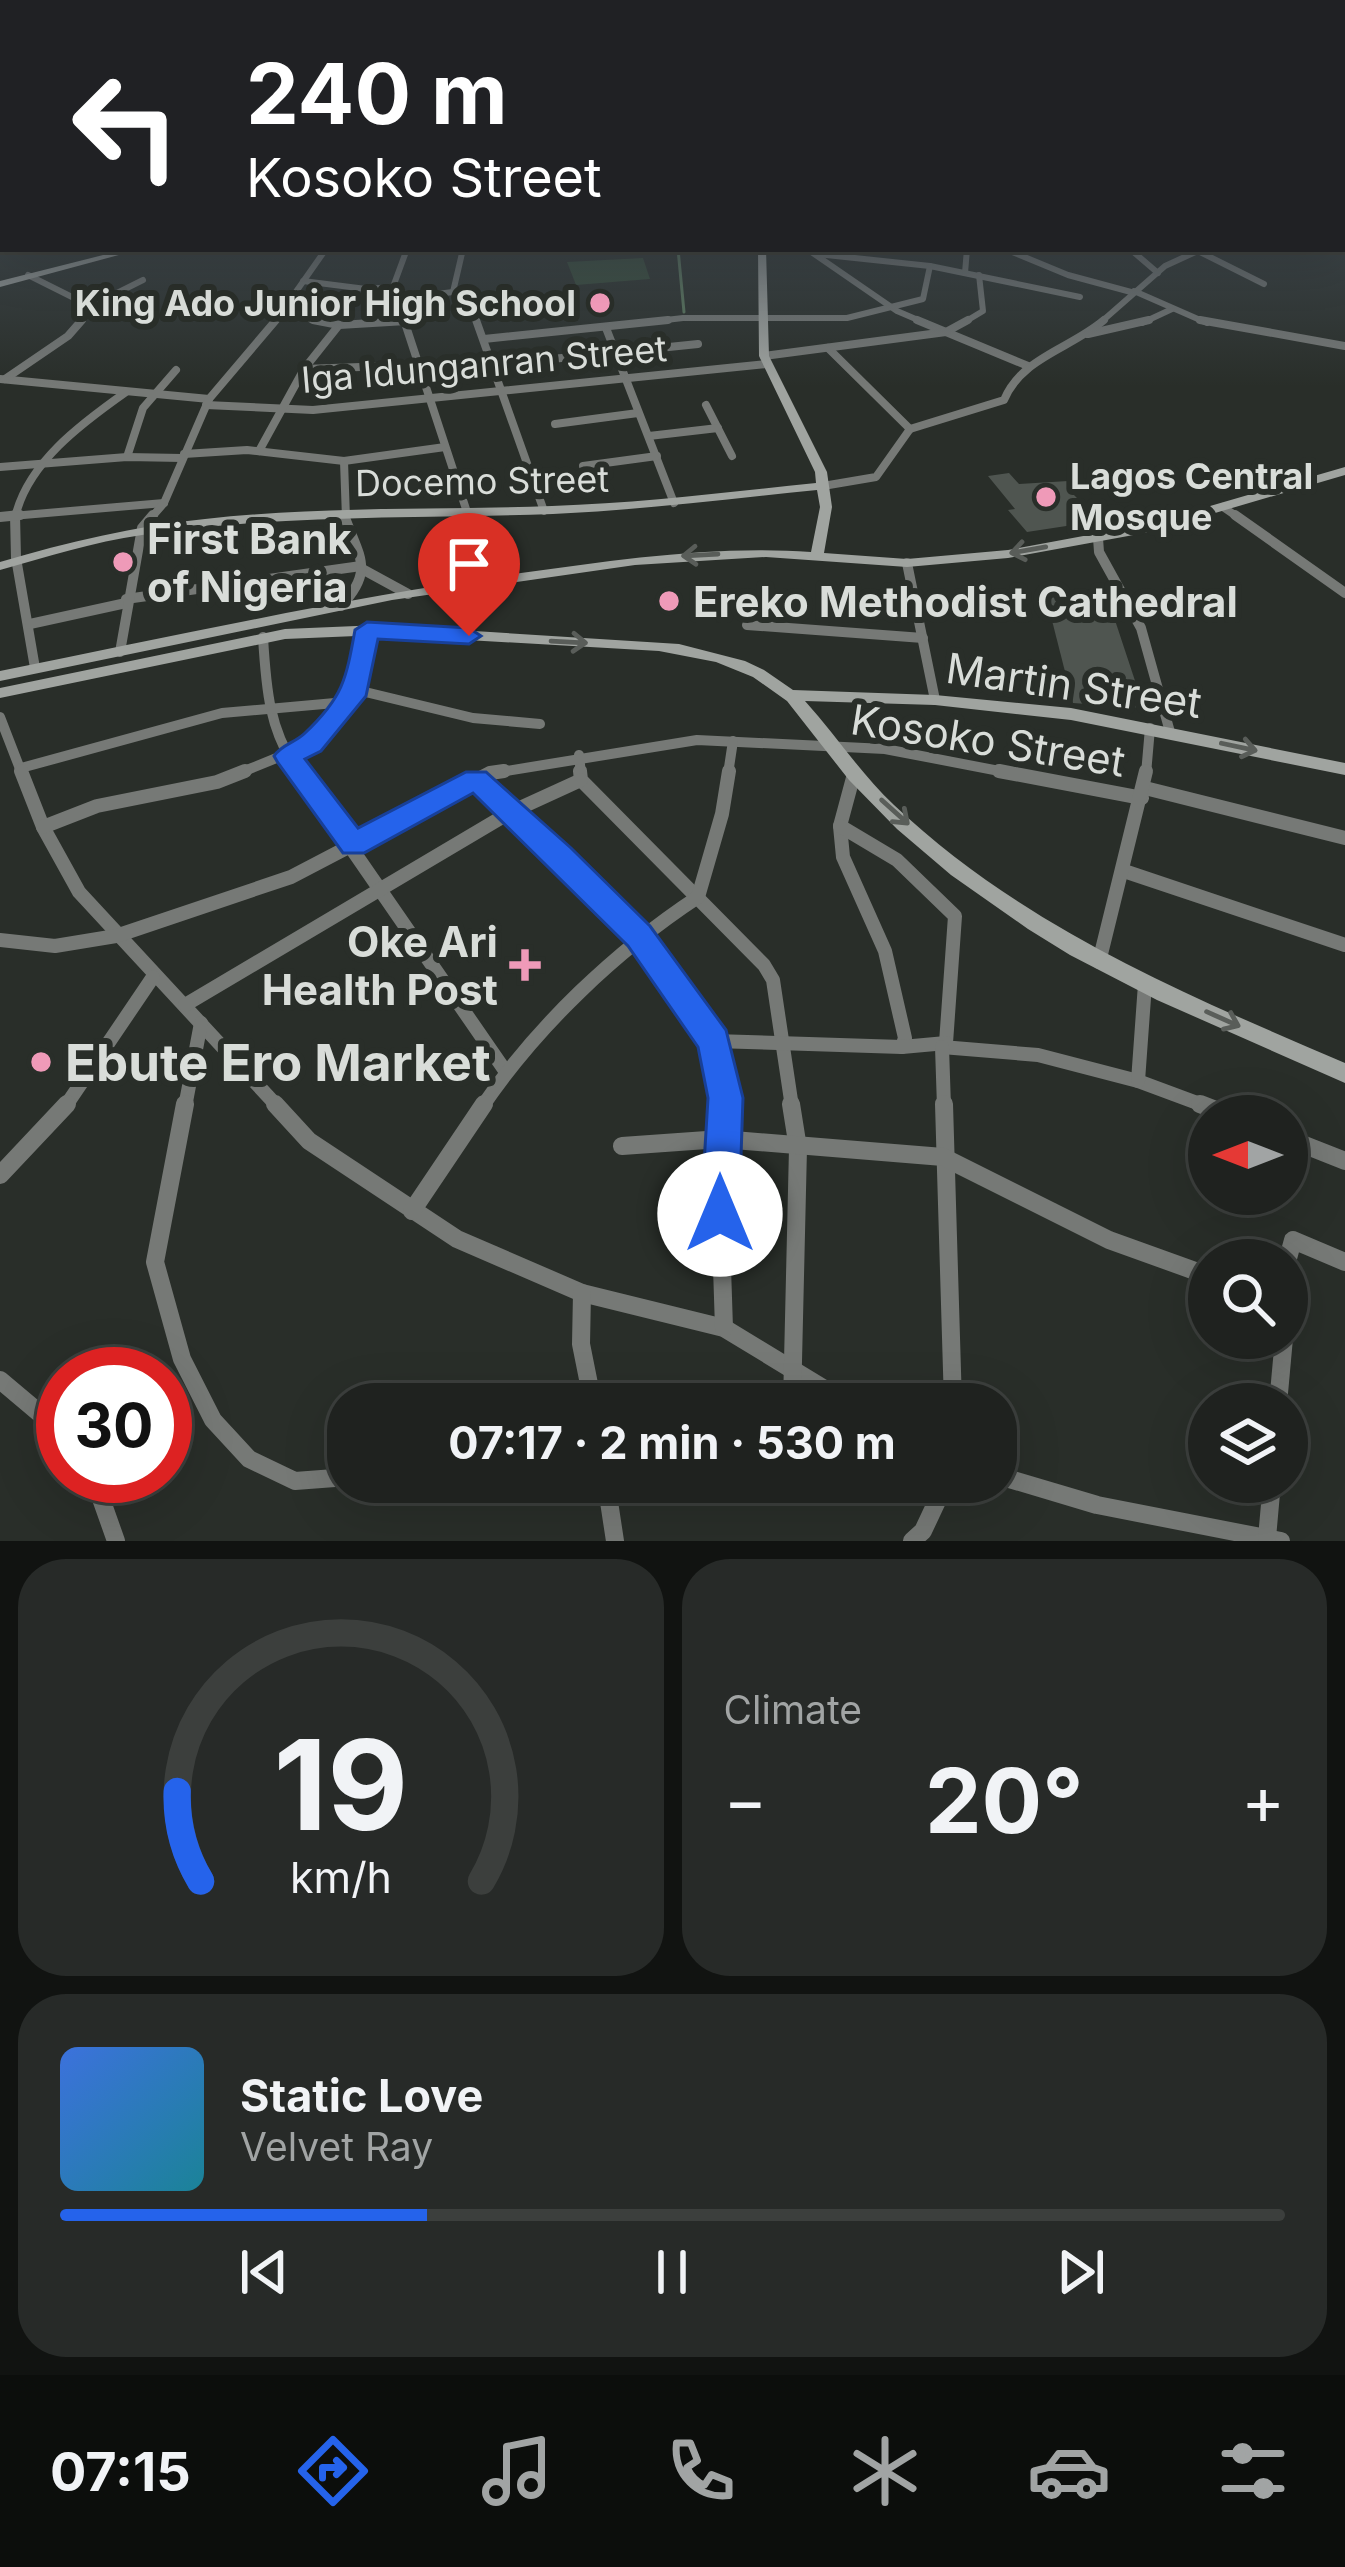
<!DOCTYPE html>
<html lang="en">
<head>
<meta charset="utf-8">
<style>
	body { margin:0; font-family:Inter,sans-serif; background:#272a28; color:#f1f3f6; height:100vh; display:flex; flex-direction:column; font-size:45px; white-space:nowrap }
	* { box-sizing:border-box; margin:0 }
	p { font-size:39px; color:#a1a4a4 }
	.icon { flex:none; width:66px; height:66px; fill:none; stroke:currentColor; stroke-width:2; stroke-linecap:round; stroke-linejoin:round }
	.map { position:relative; height:1541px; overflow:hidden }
	.details { display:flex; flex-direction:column; gap:18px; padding:18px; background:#111311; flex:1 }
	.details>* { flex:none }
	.guide { position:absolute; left:0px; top:0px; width:1347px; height:252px; box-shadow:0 12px 48px #0002,0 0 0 3px #3c3f3d; background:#202124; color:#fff; overflow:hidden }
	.needle { width:78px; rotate:270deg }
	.controls { position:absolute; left:1188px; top:1095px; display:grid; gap:24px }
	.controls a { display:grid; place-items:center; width:120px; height:120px; border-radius:50%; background:#1f221f; box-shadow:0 12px 48px #0002,0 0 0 3px #3c3f3d; font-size:60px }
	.speed { position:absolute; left:36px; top:1347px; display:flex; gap:24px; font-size:60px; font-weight:700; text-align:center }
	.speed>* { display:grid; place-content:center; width:156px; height:156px; border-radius:50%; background:#1f221f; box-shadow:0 12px 48px #0002,0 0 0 3px #3c3f3d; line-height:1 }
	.speed .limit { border:18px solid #d22; background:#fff; color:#111 }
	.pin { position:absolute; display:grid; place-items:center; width:102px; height:102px; color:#fff; margin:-123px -51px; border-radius:50% 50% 50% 0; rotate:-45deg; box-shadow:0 0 12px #0007 }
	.pin .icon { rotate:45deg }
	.me { position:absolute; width:132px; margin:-66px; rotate:0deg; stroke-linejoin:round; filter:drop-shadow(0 0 9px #0008) }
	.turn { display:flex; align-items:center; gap:42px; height:252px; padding:0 48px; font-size:54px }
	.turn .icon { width:156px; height:156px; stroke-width:2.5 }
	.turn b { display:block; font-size:84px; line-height:102px }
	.big { font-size:90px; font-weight:700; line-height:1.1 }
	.details .widget { flex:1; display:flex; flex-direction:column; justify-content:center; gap:18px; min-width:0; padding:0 42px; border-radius:48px; background:#272a28 }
	.details .dial { align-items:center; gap:0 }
	.dial svg { height:312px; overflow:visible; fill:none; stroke:#3c3f3d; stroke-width:7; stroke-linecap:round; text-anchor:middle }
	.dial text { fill:#f1f3f6; stroke:none }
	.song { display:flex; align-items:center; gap:36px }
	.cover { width:144px; height:144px; border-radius:18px; background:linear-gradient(135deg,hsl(220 70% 55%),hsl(190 70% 35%)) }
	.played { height:12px; border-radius:6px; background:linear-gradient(90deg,#2563eb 30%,#3c3f3d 30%) }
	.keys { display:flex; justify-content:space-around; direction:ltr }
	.heat { display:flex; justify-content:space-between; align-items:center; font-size:66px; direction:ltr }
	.details .tiles { flex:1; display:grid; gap:18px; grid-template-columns:1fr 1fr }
	.widget:last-child { grid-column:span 2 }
	.trip { position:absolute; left:327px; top:1383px; width:690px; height:120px; border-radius:48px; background:#1f221f; box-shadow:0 12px 48px #0002,0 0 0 3px #3c3f3d; font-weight:700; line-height:120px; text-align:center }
	.tabs { display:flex; height:192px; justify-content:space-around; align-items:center; background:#0c0e0c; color:#a1a4a4 }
	.tabs .icon { width:84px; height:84px }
	.tabs .on { color:#2563eb }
	.tabs b { font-size:54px; color:#f1f3f6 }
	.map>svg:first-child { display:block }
</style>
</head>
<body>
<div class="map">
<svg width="1345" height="1541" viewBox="0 0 1345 1541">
	<rect width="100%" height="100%" fill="#292e29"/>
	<path fill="#354b37" d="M643,258l7,21 -74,6 -9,-23z"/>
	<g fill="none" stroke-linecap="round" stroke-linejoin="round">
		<path stroke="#5c7b5e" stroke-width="3" d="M678,249l6,63"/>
	</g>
	<g fill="#4f5550">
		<path d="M1009,473l10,11 49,-3 8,9 -6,1 13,13 -4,5 7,14 -59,9 -19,-22 7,-1 -27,-33z"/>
		<path d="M1044,589l62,4 38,115 -71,-5z"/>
	</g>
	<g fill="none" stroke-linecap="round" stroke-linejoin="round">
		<g stroke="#767976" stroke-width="6">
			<path d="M463,249l-10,43 18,13 6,18"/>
			<path d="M807,249l90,62 28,12"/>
			<path d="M1005,249l63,26 63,17"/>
			<path d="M1130,249l28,24"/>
			<path d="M1194,249l70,35"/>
			<path d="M817,254l113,12 150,31"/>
			<path d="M965,273l2,-24"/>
			<path d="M28,275l64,32"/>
			<path d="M303,281l63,8 27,-2"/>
			<path d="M1134,291l73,32"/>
			<path d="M397,299l56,-7"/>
			<path d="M282,313l45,10"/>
			<path d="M79,323l16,-19 48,-24"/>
			<path d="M274,323l52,-74"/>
			<path d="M380,323l26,-2"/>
			<path d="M405,323l-12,-36 14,-38"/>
			<path d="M640,323l43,-5h164l76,-19 7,-33"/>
			<path d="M963,323l20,-12 -4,-36"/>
			<path d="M1100,323l65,-57 37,-17"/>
			<path d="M1142,323l30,-14"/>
		</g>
		<g stroke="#767976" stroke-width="8">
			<path d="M313,320l26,5 67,-4"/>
			<path d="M404,320l62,189"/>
			<path d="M476,320l68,191"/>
			<path d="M917,320l111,46"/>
			<path d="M1200,320l145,26"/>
			<path d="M606,328l68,175"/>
			<path d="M1088,334l61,-14"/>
			<path d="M484,339l184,-19"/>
			<path d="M828,348l82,81"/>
			<path d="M764,356l182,-24 22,-12"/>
			<path d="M493,365l205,-21"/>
			<path d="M304,369l113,-4"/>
			<path d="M0,379l209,20"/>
			<path d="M5,379l63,-43 14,-16"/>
			<path d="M206,405l107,5 454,-46"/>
			<path d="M706,405l26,51"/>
			<path d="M555,424l83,-11"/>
			<path d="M910,429l94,-29c18,-43 66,-51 100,-80"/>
			<path d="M649,436l69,-8"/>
			<path d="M259,451l45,-82 35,-44"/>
			<path d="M184,454l63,-4 97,11 101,-14"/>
			<path d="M127,457l16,-49 33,-38"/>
			<path d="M344,461l2,57"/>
			<path d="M583,466l74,-10"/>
			<path d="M0,467l127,-10 55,1"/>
			<path d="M823,486l53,-9 34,-48"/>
			<path d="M1223,507l16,11"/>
			<path d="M0,517l164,-14"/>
			<path d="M15,518c12,-55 67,-95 111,-126"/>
			<path d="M151,518l13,-15 45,-104 67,-79"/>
		</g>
		<g stroke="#767976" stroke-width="10">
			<path d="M15,515l1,43 19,110"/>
			<path d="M1235,515l110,78"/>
			<path d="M0,517l20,-2"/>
			<path d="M1098,538l1,14 42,76 29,104"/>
			<path d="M907,563l28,137"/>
			<path d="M364,570l44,24"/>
			<path d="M126,599l235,-33"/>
			<path d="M341,606c34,-36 18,-49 3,-91"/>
			<path d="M30,624l96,-21"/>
			<path d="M747,625l176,13"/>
			<path d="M263,637c3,51 6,95 37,137"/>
			<path d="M120,652l22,-124 11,-13"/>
			<path d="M357,690l116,28 67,6"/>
			<path d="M0,717l22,57"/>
			<path d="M579,755l2,19"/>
			<path d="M21,768l201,-55 124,-11"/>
			<path d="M237,774l74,-30 46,-54 10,-60"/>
			<path d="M488,774l209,-34 188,9 130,25"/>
			<path d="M728,774l5,-33"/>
			<path d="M1146,774l4,-46"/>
		</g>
		<g stroke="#767976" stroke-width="14">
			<path d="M21,771l22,56 36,65 199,215"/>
			<path d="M298,771l208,301"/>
			<path d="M580,771l1,9 183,185 9,15 19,127"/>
			<path d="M999,771l143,27"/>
			<path d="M854,774l-14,52 3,31 42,94 20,87 -3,9"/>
			<path d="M476,779c76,68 256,220 248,328"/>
			<path d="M1145,788l200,50"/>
			<path d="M840,826l57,34 58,56 -9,127"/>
			<path d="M43,827l54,-21 120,-24 28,-11"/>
			<path d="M1124,871l221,74"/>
			<path d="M0,940l55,6 61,-10 175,-59 199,-104 14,-2"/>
			<path d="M1099,962l47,-191"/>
			<path d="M185,1005l324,-192 72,-33"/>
			<path d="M714,1041l188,6 44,-4 -4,4 96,8 100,26 70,26"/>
			<path d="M942,1047l2,60"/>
			<path d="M1138,1081l7,-97"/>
			<path d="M65,1107l88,-130"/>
			<path d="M185,1107l16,-84"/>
			<path d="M482,1107c55,-81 134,-156 216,-210l24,-83 7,-43"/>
		</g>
		<g stroke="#767976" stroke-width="18">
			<path d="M185,1104l-30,158 27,97 31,61 36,39 46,22 53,-4"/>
			<path d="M275,1104l34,37 148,98 125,54 142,35 125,76"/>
			<path d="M791,1104l7,44 -6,256"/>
			<path d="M944,1104l9,300"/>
			<path d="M1200,1104l31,12"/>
			<path d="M1287,1138l58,23"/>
			<path d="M622,1146l99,-7 222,18 166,83 100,36"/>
			<path d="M0,1175l67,-71"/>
			<path d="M412,1211l72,-107"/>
			<path d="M1287,1262l6,-22 52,22"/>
			<path d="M582,1293l-1,51 12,60"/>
			<path d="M724,1328l-5,-152 6,-72"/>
			<path d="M0,1380l63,53"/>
			<path d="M1278,1404l6,-66"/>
			<path d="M996,1475l101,30 184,36"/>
			<path d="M93,1476l23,65"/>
			<path d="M606,1482l9,59"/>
			<path d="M1267,1538l5,-56"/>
			<path d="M912,1541l11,-10 23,-49"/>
		</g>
		<g fill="#a0a4a0" fill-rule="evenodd">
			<path d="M127,249h14l-141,38v-6z"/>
			<path d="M758,249h8l3,107 58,116 5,35 -8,46 83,6 101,-9 140,-26 197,-57v8l-195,57 -142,26 -101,9 -141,-10 -131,8 -243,35 -392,81v-10c173,-35 346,-73 521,-98 96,-13 193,-28 290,-21l9,-45 -3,-17c-88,9 -175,20 -264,24 -137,5 -275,0 -411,21 -49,7 -95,22 -142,35v-8c68,-20 135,-36 205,-43 116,-13 232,-9 347,-13 89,-3 177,-14 264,-23l-1,-11 -56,-116z"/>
			<path d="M380,625l299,19 66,17 19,9 29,20 142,5 136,13 274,55v12l-274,-55 -136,-15 -130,-4c31,34 55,72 89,104 129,122 290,189 451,258v20l-188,-83 -87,-45 -42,-26 -77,-54 -54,-46 -48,-49 -62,-79 -34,-24 -37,-15 -57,-11 -279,-16 -95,4 -285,59v-10l285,-59z"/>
		</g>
		<path fill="#c0c6c0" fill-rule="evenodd" d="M3,211v7l-3,1v-7z"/>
		<rect fill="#dde4dd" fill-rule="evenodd" x="0" y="227" width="3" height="6"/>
	</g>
	<defs><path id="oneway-shaft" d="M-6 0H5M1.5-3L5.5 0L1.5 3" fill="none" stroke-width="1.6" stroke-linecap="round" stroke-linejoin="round" transform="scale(3)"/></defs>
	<g stroke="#595d59">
		<use href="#oneway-shaft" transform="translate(1028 550) rotate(170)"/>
		<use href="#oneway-shaft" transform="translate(700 555) rotate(177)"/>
		<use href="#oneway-shaft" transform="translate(569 642) rotate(3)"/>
		<use href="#oneway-shaft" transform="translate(1239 747) rotate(12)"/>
		<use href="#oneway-shaft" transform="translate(895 812) rotate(42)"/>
		<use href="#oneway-shaft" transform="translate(1223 1019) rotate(24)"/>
	</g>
	<linearGradient id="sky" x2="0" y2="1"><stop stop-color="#171917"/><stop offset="0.44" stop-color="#434c54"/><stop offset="1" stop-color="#434c54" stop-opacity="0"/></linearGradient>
	<rect width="1345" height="387" fill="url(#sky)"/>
	<path fill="#2563eb" stroke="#184099" stroke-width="3" d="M367,622l102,6 12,8 -12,8 -91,-5 -12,57 -45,55 -16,8 53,69 108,-56h20l85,76 79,78 76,104 17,68 -4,116 -5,14 -14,5 -13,-5 -6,-14 7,-116 -10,-51 -70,-101 -155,-153 -109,60h-21l-65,-90 -4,-7c8,-12 21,-13 31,-23 38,-36 41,-53 50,-103z"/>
	<g fill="#ef9ab8" stroke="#292e29" stroke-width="4.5">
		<circle cx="600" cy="303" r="12"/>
		<circle cx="1046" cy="497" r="12"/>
		<circle cx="123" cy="562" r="12"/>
		<circle cx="669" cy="601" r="12"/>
		<path d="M519 947h12v12h12v12h-12v12h-12v-12h-12v-12h12z"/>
		<circle cx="41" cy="1062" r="12"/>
	</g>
	<g text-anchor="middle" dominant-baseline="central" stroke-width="12" stroke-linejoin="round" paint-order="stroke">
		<g font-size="36" font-weight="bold" fill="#d9ddd9" stroke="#292e29" text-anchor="end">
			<text x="576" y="303">King Ado Junior High School</text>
			<text x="1070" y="476" text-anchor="start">Lagos Central<tspan x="1070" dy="41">Mosque</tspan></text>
		</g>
		<g font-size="36" fill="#d9ddd9" stroke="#292e29">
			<text transform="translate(484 364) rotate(-5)">Iga Idunganran Street</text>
			<text transform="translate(482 481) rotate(-1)">Docemo Street</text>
		</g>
		<g font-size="42" font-weight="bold" fill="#d9ddd9" stroke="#292e29" text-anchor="start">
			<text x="147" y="538">First Bank<tspan x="147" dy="48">of Nigeria</tspan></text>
			<text x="693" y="601">Ereko Methodist Cathedral</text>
			<text x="498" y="941" text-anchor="end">Oke Ari<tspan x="498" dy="48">Health Post</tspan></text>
		</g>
		<g font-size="42" fill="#d9ddd9" stroke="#292e29">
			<text transform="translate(1074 685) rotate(8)">Martin Street</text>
			<text transform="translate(988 740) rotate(9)">Kosoko Street</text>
		</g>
		<g font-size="51" font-weight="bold" fill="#d9ddd9" stroke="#292e29" text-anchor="start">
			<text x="65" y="1062">Ebute Ero Market</text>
		</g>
	</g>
</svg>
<div class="controls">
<a><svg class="needle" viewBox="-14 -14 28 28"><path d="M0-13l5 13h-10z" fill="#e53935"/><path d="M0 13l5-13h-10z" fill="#a1a4a4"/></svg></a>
<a><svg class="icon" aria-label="search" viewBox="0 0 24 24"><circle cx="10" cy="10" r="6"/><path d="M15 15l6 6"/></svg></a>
<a><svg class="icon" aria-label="layers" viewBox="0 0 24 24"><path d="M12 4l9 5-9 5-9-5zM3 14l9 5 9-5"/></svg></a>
</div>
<div class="speed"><div class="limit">30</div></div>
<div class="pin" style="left:469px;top:636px;background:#d93025"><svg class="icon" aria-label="arrive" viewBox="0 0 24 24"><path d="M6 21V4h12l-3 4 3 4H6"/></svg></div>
<svg class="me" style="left:720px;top:1214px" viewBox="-20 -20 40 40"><circle r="19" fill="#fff"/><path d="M0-13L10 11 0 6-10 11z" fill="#2563eb"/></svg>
<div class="trip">07:17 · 2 min · 530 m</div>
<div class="guide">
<div class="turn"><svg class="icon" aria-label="left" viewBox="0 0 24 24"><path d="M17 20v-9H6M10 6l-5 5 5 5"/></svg><div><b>240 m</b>Kosoko Street</div></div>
</div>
</div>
<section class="details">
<div class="tiles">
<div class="widget dial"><svg viewBox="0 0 100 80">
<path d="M14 69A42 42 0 1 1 86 69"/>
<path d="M14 69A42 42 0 0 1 8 46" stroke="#2563eb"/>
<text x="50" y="56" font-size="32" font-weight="700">19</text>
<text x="50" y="72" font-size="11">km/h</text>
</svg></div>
<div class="widget"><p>Climate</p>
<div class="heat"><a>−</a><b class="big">20°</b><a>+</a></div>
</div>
<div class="widget">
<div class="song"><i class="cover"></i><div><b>Static Love</b><p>Velvet Ray</p></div></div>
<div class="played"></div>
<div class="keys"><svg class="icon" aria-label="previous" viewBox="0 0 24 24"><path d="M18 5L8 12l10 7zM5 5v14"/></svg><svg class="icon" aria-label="pause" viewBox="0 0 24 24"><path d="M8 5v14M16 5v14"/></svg><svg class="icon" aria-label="next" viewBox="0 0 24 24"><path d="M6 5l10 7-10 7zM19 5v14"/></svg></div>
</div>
</div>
</section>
<nav class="tabs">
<b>07:15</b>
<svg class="icon on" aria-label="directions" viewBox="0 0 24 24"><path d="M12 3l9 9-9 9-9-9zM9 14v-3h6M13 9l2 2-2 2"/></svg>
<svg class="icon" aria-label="music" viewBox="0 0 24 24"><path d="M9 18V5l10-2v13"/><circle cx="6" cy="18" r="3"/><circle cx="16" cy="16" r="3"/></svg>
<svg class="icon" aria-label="phone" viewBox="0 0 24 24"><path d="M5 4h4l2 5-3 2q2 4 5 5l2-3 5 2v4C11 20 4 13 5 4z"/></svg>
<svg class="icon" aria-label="climate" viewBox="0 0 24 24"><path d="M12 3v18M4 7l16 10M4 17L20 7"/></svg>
<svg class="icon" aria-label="car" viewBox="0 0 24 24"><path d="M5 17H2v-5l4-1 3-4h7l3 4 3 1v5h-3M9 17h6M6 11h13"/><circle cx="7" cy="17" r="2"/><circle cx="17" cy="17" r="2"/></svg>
<svg class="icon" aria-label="filters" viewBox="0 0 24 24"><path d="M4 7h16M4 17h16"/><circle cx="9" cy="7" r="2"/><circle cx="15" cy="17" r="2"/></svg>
</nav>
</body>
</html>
